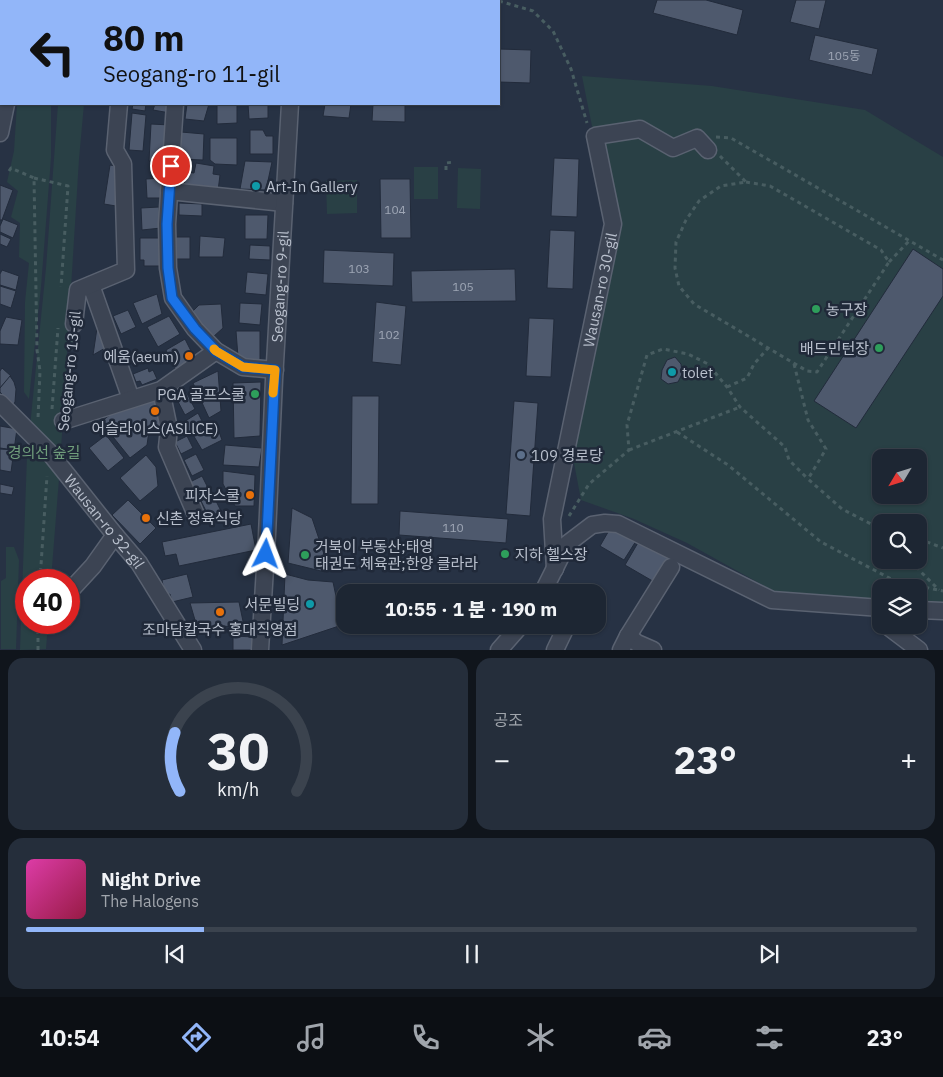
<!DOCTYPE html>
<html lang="ko">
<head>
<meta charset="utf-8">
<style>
	body { margin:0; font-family:"IBM Plex Sans","Noto Sans KR",sans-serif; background:#252e3b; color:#f1f3f6; height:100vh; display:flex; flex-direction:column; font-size:19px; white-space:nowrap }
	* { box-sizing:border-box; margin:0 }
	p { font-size:16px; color:#a0a5ac }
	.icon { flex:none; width:28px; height:28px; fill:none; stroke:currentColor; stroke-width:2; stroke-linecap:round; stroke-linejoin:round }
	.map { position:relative; height:650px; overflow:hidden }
	.drawer { display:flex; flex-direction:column; gap:8px; padding:8px; background:#10151c; flex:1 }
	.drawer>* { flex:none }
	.guide { position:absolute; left:0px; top:0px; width:500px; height:105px; box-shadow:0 1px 4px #0004,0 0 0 1px #3b434e; background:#92b6f9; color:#111; overflow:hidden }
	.needle { width:32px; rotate:232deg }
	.fabs { position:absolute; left:872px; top:449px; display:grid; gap:10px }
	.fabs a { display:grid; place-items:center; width:55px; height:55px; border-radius:10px; background:#1d2633; box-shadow:0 1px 4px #0004,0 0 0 1px #3b434e; font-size:25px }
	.speed { position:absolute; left:15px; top:569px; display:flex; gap:10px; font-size:25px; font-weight:700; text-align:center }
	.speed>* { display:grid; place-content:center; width:65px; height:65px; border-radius:50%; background:#1d2633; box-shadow:0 1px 4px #0004,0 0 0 1px #3b434e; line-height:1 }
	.speed .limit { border:8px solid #d22; background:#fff; color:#111 }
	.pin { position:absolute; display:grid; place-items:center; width:42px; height:42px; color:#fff; margin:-21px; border:2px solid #fff; border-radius:50%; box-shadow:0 1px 5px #0007 }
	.me { position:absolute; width:55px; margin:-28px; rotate:3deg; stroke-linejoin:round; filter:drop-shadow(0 0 4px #0008) }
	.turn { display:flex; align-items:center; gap:18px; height:105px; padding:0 20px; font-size:22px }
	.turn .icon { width:65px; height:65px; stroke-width:2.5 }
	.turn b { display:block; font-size:35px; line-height:42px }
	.big { font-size:38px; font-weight:800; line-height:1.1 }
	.drawer .widget { flex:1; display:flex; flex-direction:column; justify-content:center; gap:8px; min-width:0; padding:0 18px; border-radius:15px; background:#252e3b }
	.drawer .dial { align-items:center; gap:0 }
	.dial svg { height:130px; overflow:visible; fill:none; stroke:#3b434e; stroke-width:7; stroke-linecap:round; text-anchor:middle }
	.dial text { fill:#f1f3f6; stroke:none }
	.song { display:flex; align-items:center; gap:15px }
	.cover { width:60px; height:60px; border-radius:8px; background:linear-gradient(135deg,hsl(320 70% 55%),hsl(340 70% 35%)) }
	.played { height:5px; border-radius:2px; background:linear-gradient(90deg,#92b6f9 20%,#3b434e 20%) }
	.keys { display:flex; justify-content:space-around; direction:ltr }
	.heat { display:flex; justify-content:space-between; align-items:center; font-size:28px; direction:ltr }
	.drawer .tiles { flex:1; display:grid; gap:8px; grid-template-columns:1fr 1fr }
	.widget:last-child { grid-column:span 2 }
	.trip { position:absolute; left:336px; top:584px; width:270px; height:50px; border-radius:15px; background:#1d2633; box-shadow:0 1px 4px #0004,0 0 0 1px #3b434e; font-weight:800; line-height:50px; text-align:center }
	.menu { display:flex; height:80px; justify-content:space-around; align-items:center; background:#0c0f14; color:#a0a5ac }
	.menu .icon { width:35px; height:35px }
	.menu .current { color:#92b6f9 }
	.menu b { font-size:22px; color:#f1f3f6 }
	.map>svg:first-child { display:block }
</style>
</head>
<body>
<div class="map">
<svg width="943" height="650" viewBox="0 0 943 650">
	<rect width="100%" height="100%" fill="#273244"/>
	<g fill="#294045" fill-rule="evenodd">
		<path d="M582,76l130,10 153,24 78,47v446l-24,-1v-14h-38v13l-97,-4 -97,-54 -53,-24 -53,-19 -10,-53 46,-220 -24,-96zM881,458h38v37h-38zM881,522h38v38h-38z"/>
		<path d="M17,104h34v54l-10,129 -12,112 -5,-7 1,-90 4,-39 -10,-6 1,-34 -9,-6 7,-26 -11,-9 7,-31z"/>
		<path d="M58,104h26l-5,55 -19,307 -9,114h-25v42l22,1 -2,26 -26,1 7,-194 19,-188z"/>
		<rect x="414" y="167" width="24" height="32"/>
		<path d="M458,168l23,1 -1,40 -23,-1z"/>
		<path d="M357,180v33l-30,1 -1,-33z"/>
		<path d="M6,547h8l5,13 -3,89h-15v-68l5,-3z"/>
	</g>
	<g fill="#4e596d" stroke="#222b3b">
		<path d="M657,0h49l37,10 -6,25 -84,-22z"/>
		<path d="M796,0h30l-7,29 -29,-7z"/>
		<path d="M815,35l63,14 -6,26 -63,-15z"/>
		<path d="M499,49l32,1 -1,33 -31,-1z"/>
		<path d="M133,104h13l-1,7 -13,-2z"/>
		<path d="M155,104h16l-1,9 -17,-3z"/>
		<path d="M187,104h22l-5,17 -19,-2z"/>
		<path d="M217,104h20v19l-20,1z"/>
		<path d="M248,104h20v14l-19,1z"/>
		<path d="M325,104h26l-2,14 -26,-2z"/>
		<path d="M373,104h32v18l-33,-1z"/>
		<path d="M132,113l14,2 -3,36 -14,-1z"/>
		<path d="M151,124l19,1 -2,37 -19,-1z"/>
		<path d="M250,130h13l3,6h7v18h-23z"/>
		<path d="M181,132l23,2 -1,26 -23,-1z"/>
		<path d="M210,138h27v27l-22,-1 -5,-4z"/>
		<path d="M554,158l25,1 -2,58 -26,-1z"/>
		<path d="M245,161l27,1 -6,28 -26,-1z"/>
		<path d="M196,163l18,3 -1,8 7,1 -2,16 -34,-4 2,-15 8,1z"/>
		<path d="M110,165l12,2 -6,39 -12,-2z"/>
		<path d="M162,178l1,20h-16l-1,-19z"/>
		<path d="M380,179h30l1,59h-30z"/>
		<path d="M0,185l13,5 -11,30h-2z"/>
		<path d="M179,203l23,1v12l-23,-1z"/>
		<path d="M159,207l2,21 -19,2 -1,-22z"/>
		<path d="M245,215h23l-1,24h-22z"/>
		<path d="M3,219l15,6 -5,13 -13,-6v-6z"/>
		<path d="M550,230l25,1 -2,58 -26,-1z"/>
		<path d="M0,234l11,5 -4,8 -7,-3z"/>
		<path d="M200,236l25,2 -2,19h-24z"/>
		<rect x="171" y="237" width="19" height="22"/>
		<path d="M140,238h24v28h-20v-6h-4z"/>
		<path d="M250,245l20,1v14l-21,-1z"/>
		<path d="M913,249l30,20v27l-87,132 -42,-27z"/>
		<path d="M324,250l70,3 -1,33 -70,-3z"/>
		<path d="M515,269l1,32 -104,1 -1,-31z"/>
		<path d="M2,270l17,6 -3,14 -16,-5v-11z"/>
		<path d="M247,272l21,2 -2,21 -21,-2z"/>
		<path d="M0,286l16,5 -5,17 -11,-4z"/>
		<path d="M157,294l5,20 -20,10 -9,-21z"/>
		<path d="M376,302l30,4 -5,59 -29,-3z"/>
		<path d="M240,303l22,1 -2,21 -21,-2z"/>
		<path d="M221,304l2,24 -10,9 -23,-23 9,-9z"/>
		<path d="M128,310l8,17 -15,7 -8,-18z"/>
		<path d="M169,316l11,18 -22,13 -11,-20z"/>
		<path d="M6,317l16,3 -4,25 -18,-1v-13z"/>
		<path d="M529,318l25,1 -3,58 -25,-1z"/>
		<path d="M97,328l10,19 -14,8z"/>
		<path d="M236,331h24v33l-22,-7z"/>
		<path d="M185,339l11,22 -19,11 -11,-22z"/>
		<path d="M675,357l6,7 1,10 -4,8 -10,2 -7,-5 1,-9 5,-10z"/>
		<path d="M2,368l9,8 -11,12v-17z"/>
		<path d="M148,368l1,4 4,-2 4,9 -15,6 -2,-4 -4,1 -3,-8z"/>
		<path d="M218,371l3,40 -12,7 -16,-35z"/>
		<path d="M10,376l4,6 2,7 -1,13 -2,3 -13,-13v-4z"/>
		<path d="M261,382l-1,54 -26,2 -1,-55z"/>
		<path d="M184,388l11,21 -10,6 -11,-21z"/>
		<path d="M159,396l6,31 -16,4 -2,14 -17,13 -29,-36 16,-13z"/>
		<path d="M352,396h27l-1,108h-27z"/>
		<path d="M514,401l24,2 -8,113 -24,-2z"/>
		<path d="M198,413l5,10 -19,12 -5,-10z"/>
		<path d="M209,425l3,6 6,-2 4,11 -20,10 -10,-17z"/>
		<path d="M0,426l17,3 -3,21 -14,-2z"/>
		<path d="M106,435l18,23 -16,13 -19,-23z"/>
		<path d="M187,436l6,12 -12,6 -6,-12z"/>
		<path d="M225,445l37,3 -3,19 -36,-2z"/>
		<path d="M0,449l14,1 -3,22 -11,-2z"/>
		<path d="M196,454l8,16 -12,6 -8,-16z"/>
		<path d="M146,455l10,12 2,19 -18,15 -20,-23z"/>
		<path d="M223,471l32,4 -1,31h-19l-12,-22z"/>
		<path d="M202,476l8,16 -12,6 -8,-16z"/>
		<path d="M0,484l14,3 -2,8 -12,-2z"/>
		<path d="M213,495l8,16 -12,6 -8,-16z"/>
		<path d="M128,500l28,28 -16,16 -28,-29z"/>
		<path d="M292,508l20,10 13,39v15l-37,-9z"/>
		<path d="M400,511l108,8 -2,24 -107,-8z"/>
		<path d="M251,524l5,26 -77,16 -3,-12 -11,2 -3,-14z"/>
		<path d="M611,527l25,14 -12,19 -24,-14z"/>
		<path d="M639,541l31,18 -14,24 -31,-18z"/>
		<path d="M187,574l6,23 -21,5 -2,-8 -5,2 -3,-16z"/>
		<path d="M285,574l23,6 25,2 9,43 -60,20z"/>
		<path d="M239,602l5,24 -47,1 -7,-24z"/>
		<path d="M233,636l22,1 -1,13h-21z"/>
	</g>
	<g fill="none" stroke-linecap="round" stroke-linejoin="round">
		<defs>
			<g id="minor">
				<path d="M293,0v1"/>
				<path d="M17,1v-1"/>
				<path d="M130,1v-1"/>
				<path d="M199,1v-1"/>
				<path d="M175,104l-8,120 1,44 5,30 22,31 21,22 27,16 32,3"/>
				<path d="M0,133l6,-29"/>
				<path d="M169,191l115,12"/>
				<path d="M91,285l40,114"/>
				<path d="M74,324l4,-34 48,-20 -3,-106 -8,-14 4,-46"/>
				<path d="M161,390l8,39 -2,18 29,68"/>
				<path id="s1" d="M0,403l49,49 66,83 24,28 54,87"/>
				<path d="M63,421l98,-31 55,-39"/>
				<path id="s2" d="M555,569l-3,-50 61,-295 -18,-88 45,-7 33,19 24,-10 11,12"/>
				<path d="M69,592l24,-26 22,-31"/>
				<path d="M543,592l24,-48 25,-19 13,-2 13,1 154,76 109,8"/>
				<path d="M919,610l24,1"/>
				<path d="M886,625l33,25"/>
				<path d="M628,636l9,7 16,7"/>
				<path id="s3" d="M260,650l7,-115 7,-155 16,-276"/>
				<path d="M499,650l22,-25"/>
				<path d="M555,650l12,-25"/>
				<path d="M621,650l7,-14 43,-69"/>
			</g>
		</defs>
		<use href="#minor" stroke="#5a6271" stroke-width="19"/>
		<g stroke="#485d61" stroke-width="3" stroke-dasharray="4 4" stroke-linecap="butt">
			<path d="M499,1l34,10 20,20 18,38 16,54"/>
			<path d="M716,137l15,1 212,122"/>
			<path d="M720,156l26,26"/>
			<path d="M446,170v-7l8,-1"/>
			<path d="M9,171l2,-3 23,10 3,172 3,21 -2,48"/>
			<path d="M34,178l34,8 -7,101"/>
			<path d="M746,182l24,4 111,64 8,12 -72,110 -10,-1 -113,-67 -15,-18 -4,-18 1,-26 10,-22 13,-19 22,-15z"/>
			<path d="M889,262l20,-21"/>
			<path d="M794,364l14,56 18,29 -18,30 34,30 31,16 8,3"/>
			<path d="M727,387l20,-9 7,-14 14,-16"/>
			<path d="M65,406l7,-69"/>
			<path d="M52,409l6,-81"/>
			<path d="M677,432l51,33 93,77 74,39 48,10"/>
			<path d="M629,450l111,-43"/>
			<path d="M569,516l20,-32 40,-34 -2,-25 20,-70 16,-6 25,5 20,10 19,23 13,20 45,40 4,13 19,19"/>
			<path d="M919,539l24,9"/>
			<path d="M912,560l8,11 19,19"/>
			<path d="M40,580l7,-104"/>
			<path d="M38,650v-28"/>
		</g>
		<use href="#minor" stroke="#3c4453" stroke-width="16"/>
	</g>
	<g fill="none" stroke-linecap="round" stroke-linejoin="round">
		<defs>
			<path id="route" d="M171,166l-4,58 1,44 4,30 23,31 21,22 27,16 32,3 -9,184"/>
		</defs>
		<use href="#route" stroke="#114b97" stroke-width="12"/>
		<use href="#route" stroke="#1a73e8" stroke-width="9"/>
		<path stroke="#f59e0b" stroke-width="9" d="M214,349l2,2 27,16 32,3 -2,23"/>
	</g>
	<g fill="#0f9aa8" stroke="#202939" stroke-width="2">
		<circle cx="256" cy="186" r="5"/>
		<circle cx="672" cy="372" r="5"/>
		<circle cx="310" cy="604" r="5"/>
	</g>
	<g fill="#2e9e5b" stroke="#202939" stroke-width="2">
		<circle cx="816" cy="309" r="5"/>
		<circle cx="879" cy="348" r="5"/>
		<circle cx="255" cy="394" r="5"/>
		<circle cx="505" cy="554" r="5"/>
		<circle cx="305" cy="555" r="5"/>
	</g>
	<g fill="#e8710a" stroke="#202939" stroke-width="2">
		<circle cx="189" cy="356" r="5"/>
		<circle cx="155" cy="411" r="5"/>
		<circle cx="250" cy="495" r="5"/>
		<circle cx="146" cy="518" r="5"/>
		<circle cx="220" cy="612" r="5"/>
	</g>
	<circle fill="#5c6f8a" stroke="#202939" stroke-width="2" cx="521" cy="455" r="5"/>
	<g text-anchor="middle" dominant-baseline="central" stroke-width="5" stroke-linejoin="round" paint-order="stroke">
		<g font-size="12" fill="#9ea6b5">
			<text x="844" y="55">105동</text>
			<text x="395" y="209">104</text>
			<text x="359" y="268">103</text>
			<text x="463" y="286">105</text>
			<text x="389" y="334">102</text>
			<text x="453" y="527">110</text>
		</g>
		<g font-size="15" fill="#b9c0cd" stroke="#202939" text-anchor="start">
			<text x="266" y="186">Art-In Gallery</text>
			<text x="826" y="309">농구장</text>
			<text x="869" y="348" text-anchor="end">배드민턴장</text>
			<text x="179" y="356" text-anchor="end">에움(aeum)</text>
			<text x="682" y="372">tolet</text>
			<text x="245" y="394" text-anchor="end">PGA 골프스쿨</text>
			<text x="155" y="428" text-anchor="middle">어슬라이스(ASLlCE)</text>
			<text x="531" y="455">109 경로당</text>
			<text x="240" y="495" text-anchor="end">피자스쿨</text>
			<text x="156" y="518">신촌 정육식당</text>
			<text x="315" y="546">거북이 부동산;태영<tspan x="315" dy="17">태권도 체육관;한양 클라라</tspan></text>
			<text x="515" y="554">지하 헬스장</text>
			<text x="300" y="604" text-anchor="end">서문빌딩</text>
			<text x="220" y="629" text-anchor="middle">조마담칼국수 홍대직영점</text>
		</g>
		<g font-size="15" fill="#b9c0cd" stroke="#202939">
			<text stroke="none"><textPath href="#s3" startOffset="364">Seogang-ro 9-gil</textPath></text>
			<text stroke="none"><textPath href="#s2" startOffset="284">Wausan-ro 30-gil</textPath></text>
			<text transform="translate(69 371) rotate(-84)">Seogang-ro 13-gil</text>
			<text stroke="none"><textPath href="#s1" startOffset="158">Wausan-ro 32-gil</textPath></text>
		</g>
		<g font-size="15" fill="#709e7c" stroke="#202939">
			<text x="44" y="452">경의선 숲길</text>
		</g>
	</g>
</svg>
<div class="fabs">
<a><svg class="needle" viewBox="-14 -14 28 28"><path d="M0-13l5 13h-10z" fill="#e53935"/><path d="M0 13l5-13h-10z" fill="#a0a5ac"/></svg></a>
<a><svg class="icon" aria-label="search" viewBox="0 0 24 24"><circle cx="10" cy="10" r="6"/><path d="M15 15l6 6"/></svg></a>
<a><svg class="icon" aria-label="layers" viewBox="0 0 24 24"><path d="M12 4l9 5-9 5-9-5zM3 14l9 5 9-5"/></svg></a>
</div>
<div class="speed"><div class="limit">40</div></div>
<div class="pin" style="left:171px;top:166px;background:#d93025"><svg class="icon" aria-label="arrive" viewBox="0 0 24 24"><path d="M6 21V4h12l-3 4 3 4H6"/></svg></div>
<svg class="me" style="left:266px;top:554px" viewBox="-20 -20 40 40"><path d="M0-17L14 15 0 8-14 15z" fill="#1a73e8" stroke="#fff" stroke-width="4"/></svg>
<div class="trip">10:55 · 1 분 · 190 m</div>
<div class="guide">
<div class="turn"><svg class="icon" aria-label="left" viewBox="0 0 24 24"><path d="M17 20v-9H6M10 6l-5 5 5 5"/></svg><div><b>80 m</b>Seogang-ro 11-gil</div></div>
</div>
</div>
<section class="drawer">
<div class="tiles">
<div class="widget dial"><svg viewBox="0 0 100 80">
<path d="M14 69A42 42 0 1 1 86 69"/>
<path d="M14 69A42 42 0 0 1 11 33" stroke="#92b6f9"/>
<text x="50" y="56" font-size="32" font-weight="700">30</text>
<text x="50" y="72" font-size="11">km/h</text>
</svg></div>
<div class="widget"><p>공조</p>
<div class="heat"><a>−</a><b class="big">23°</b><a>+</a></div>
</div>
<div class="widget">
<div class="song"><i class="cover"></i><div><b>Night Drive</b><p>The Halogens</p></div></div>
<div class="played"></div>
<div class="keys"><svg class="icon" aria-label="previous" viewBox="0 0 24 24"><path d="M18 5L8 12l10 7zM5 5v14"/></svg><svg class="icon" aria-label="pause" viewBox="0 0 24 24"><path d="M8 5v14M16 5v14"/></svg><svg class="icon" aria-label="next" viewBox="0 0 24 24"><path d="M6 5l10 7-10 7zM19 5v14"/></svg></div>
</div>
</div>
</section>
<nav class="menu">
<b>10:54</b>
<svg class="icon current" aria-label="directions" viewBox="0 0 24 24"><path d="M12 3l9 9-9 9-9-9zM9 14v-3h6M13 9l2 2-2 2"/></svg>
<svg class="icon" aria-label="music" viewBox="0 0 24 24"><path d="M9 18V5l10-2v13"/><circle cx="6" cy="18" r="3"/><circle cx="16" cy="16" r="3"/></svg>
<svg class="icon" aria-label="phone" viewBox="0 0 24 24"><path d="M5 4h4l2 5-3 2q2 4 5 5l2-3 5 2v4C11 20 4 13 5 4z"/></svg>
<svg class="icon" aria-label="climate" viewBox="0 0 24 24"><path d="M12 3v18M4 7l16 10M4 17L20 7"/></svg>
<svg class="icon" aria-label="car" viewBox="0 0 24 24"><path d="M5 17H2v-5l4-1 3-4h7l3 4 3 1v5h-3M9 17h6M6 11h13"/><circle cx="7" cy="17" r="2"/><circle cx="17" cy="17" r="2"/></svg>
<svg class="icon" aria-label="filters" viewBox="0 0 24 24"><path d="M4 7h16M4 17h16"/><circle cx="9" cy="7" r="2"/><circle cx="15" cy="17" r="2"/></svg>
<b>23°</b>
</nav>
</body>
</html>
